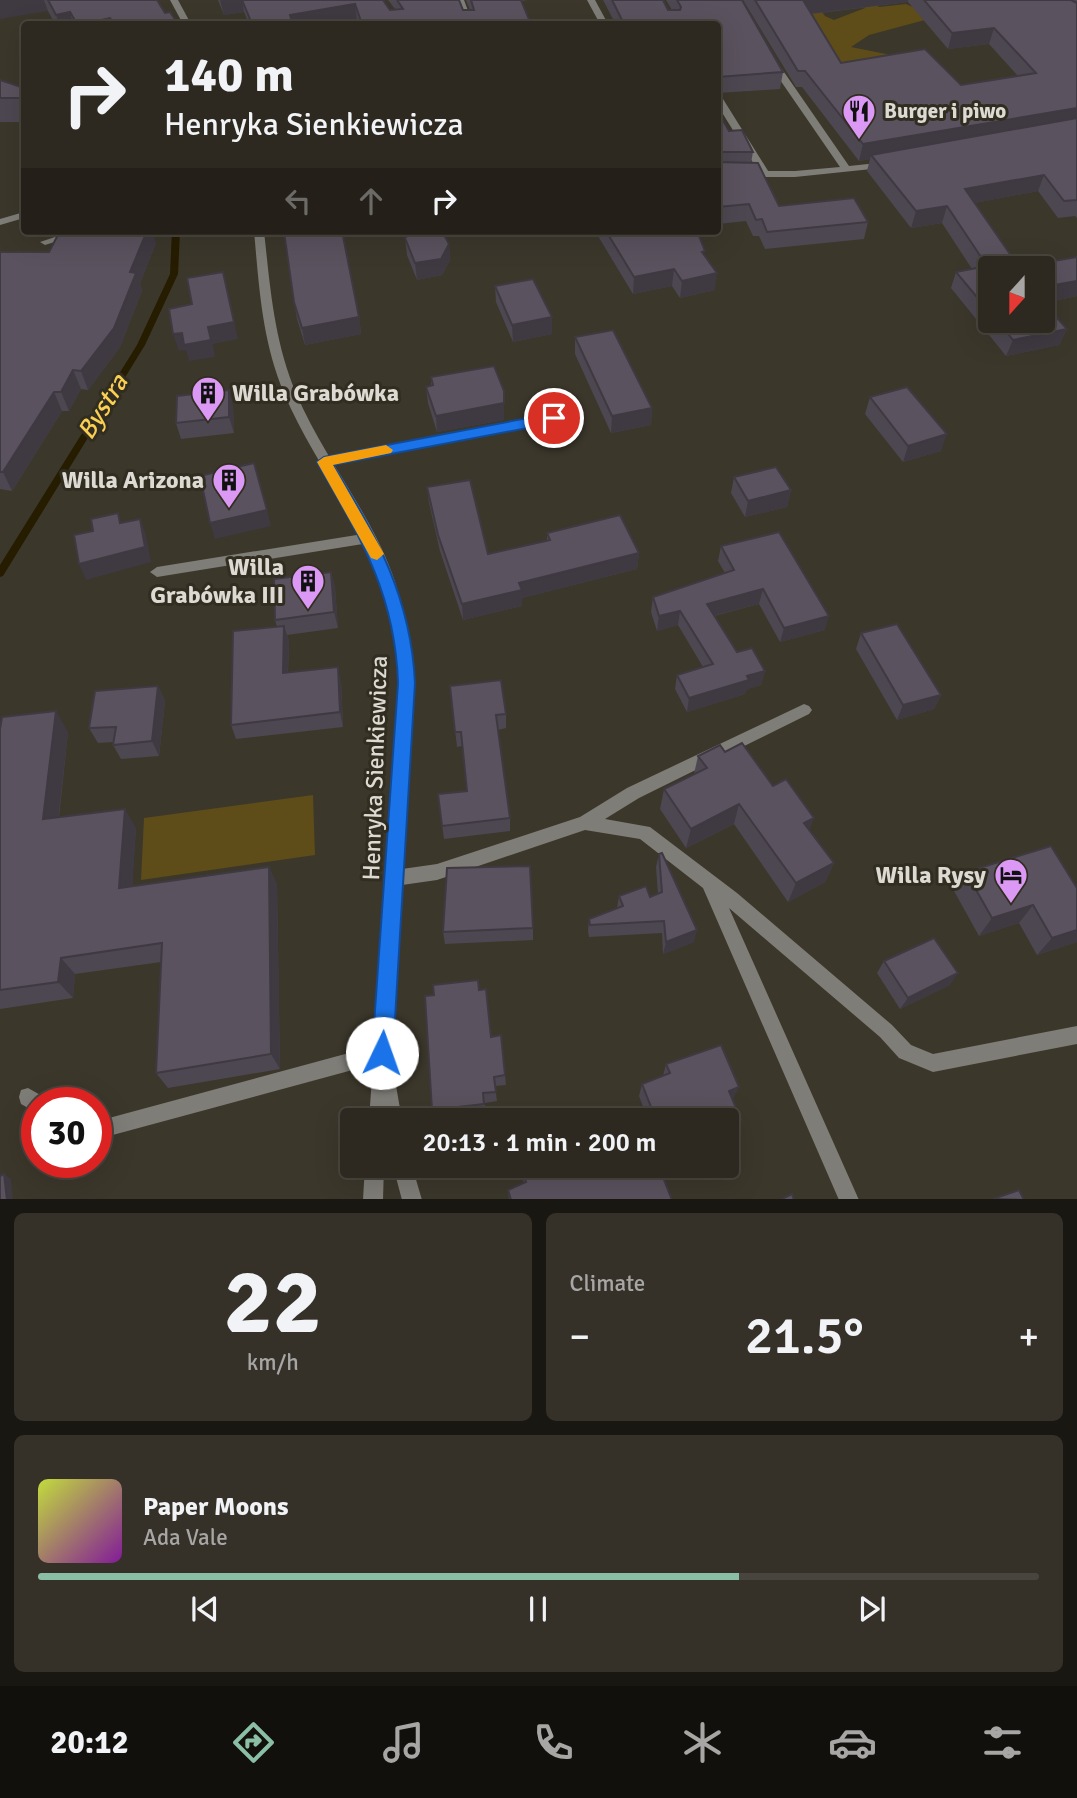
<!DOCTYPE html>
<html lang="en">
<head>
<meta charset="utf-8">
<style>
	body { margin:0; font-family:Signika,sans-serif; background:#353129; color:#f1f3f6; height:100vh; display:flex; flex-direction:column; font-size:26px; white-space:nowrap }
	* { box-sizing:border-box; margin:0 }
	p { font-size:23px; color:#a7a6a5 }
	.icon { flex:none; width:38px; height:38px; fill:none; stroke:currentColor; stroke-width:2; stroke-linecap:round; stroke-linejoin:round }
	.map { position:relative; height:1199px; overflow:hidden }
	.sheet { display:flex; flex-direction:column; gap:14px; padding:14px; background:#191712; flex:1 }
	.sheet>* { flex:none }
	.top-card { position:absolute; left:21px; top:21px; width:700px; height:214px; border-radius:7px; box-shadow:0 7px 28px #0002,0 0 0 2px #48453e; background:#2d2920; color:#f1f3f6; overflow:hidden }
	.needle { width:46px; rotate:201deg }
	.buttons { position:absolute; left:978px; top:256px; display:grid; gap:14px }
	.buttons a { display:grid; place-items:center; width:77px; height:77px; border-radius:7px; background:#2d2920; box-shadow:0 7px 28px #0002,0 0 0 2px #48453e; font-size:35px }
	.speed { position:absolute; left:21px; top:1087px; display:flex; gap:14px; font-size:35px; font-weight:700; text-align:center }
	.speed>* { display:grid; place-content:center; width:91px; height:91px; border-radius:50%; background:#2d2920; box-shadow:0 7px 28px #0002,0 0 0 2px #48453e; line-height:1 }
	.speed .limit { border:10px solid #d22; background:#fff; color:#111 }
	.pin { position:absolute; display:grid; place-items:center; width:60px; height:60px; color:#fff; margin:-30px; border:4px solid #fff; border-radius:50%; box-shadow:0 2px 7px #0007 }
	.me { position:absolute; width:77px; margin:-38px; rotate:3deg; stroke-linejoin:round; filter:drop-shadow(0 0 5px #0008) }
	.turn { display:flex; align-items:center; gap:24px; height:147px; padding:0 28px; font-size:32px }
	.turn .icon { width:91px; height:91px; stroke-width:2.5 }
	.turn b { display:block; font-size:49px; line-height:60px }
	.lanes { display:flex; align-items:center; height:66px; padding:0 28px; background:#0003; justify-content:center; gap:35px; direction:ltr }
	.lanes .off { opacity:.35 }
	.big { font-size:52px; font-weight:600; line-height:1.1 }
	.sheet .card { flex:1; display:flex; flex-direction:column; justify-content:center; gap:10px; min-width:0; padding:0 24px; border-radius:10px; background:#353129 }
	.sheet .dial { align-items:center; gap:0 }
	.dial b { font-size:91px; line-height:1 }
	.song { display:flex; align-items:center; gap:21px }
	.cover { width:84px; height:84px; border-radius:10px; background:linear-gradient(135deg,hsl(70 70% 55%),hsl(290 70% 35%)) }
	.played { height:7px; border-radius:4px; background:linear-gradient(90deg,#8abfa5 70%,#48453e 70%) }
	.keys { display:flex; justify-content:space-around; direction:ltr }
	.heat { display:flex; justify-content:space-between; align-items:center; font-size:38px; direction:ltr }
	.sheet .tiles { flex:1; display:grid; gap:14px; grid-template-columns:1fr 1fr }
	.card:last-child { grid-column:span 2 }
	.trip { position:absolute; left:340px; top:1108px; width:399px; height:70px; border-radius:7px; background:#2d2920; box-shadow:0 7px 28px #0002,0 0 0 2px #48453e; font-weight:600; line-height:70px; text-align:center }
	.dock { display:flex; height:112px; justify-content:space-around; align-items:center; background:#12100d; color:#a7a6a5 }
	.dock .icon { width:49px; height:49px }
	.dock .selected { color:#8abfa5 }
	.dock b { font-size:32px; color:#f1f3f6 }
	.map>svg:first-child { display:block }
</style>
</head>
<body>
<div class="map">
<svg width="1077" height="1200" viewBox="0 0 1077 1200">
	<rect width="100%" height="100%" fill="#3c372b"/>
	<g fill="#5e4c19">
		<path d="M802,0h11l12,16 9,4 31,-12 -4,-8h10l8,7 27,-3 30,13 -67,18 -18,12 50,10 -46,28z"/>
		<path d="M313,795l2,60 -174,25 3,-62z"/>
	</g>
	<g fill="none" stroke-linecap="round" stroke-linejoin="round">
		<path fill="#261c00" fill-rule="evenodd" d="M172,231h8l-2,43 -33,71 -142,231 -3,1v-12l137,-220 33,-71z"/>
		<g fill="#7f7d77" fill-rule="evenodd">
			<path d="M718,96l5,3 47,75 -1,2 -9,-2 -42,-68z"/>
			<path d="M73,231h17l-45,14 -5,-3z"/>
			<path d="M554,414l4,1 2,3 -2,3 -234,46 -6,-5 6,-5z"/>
			<path d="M369,533l7,5 -7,5 -212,34 -7,-5 7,-5z"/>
			<path d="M804,704l5,2 3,4 -3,4 -170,84 -34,21 45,8 87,66 155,132 19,20 22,9 144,-28v18l-144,28 -34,-14 -19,-21 -151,-129 130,292h-20l-136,-312 -63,-49 -55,-9 -148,50 -42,6 -6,-3 -2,-5 2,-5 6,-3 42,-6 143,-47 47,-29z"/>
			<path d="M382,1044l6,3 3,6 -3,6 -6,3 -273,74 -13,-1v-18l13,1z"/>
			<path d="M28,1088l16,9 2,5h-9v11l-16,-9 -2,-7 2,-7z"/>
		</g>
		<g fill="#7f7d77" fill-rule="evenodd">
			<path d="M456,0h8l9,24h-8z"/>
			<path d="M587,0h8l13,24h-8z"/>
			<path d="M772,58l3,1 74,107 38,-4 5,3 -1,2 -96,10h-77v-6h77l45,-4 -73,-106z"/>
			<path d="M254,231h10c6,55 10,110 32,162 22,52 56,96 81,146 23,45 34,93 37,144l-24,390 5,7 7,40h-33l31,-437c-3,-51 -14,-99 -37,-144 -24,-50 -58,-95 -79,-146 -22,-52 -25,-107 -30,-162z"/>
			<path d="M365,1166h19l-1,34h-20z"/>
			<path d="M393,1166h19l10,34h-20z"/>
		</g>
		<g fill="#7f7d77" fill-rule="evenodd">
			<path d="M170,0h8l13,24h-8z"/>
			<path d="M24,212v6l-24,7v-6z"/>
		</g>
	</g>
	<g fill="#4d4751" fill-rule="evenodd">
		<path d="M0,0h157l8,13 13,11h-123l-7,-13z"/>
		<path d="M218,0h165l7,10 5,-1 -7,-9h71l4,10h7l-4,-10h62l-7,1 10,23h-172l-2,-4 -27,4h-81l-5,-12 -20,3z"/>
		<path d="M603,0h60l5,10h4l-6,-10h76l41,72 -3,17 -62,4v-69l-103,-1z"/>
		<path d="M743,0h334v218l-2,-2 -17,2 -20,-27 -64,12 45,64 58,-10v39l-33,7 23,26 -8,16 -53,11 -55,-68 5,-16 16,-3 -30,-46 -31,5 -44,-57 3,-12 -11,2 -57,-74h-6zM908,2l40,47 41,-5 29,32 -57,9 -120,-22 -29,-49zM990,268l53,52h-53z"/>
		<path d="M0,80l24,8v34h-24z"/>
		<path d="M718,112l11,19 24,21 -2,11 28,43 89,16 -4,17 -99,10 -6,-13h-6l-7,-15 -28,3z"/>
		<path d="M595,231h102l18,59 -35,8 -8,-12 -39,8z"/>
		<path d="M405,238l44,6 1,16 -8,15 -25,5 -10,-25z"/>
		<path d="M156,243l-16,40 2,8 -22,56 -32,43 -7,-1 -12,22h-7l-50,80 -12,-2v-237h49z"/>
		<path d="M495,286l57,48 -39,8 -17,-40z"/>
		<path d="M294,302l65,15 2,17 -56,11 -8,-26z"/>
		<path d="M575,337l77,71 -1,17 -40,8 -36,-79z"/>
		<path d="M431,377l73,43 -67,12 -9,-29 -2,-16 5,-1z"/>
		<path d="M870,397l71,54 -38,11 -38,-48z"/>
		<path d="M233,406l1,27 -53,6 -5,-16z"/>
		<path d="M734,477l57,13 -4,17 -42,10 -14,-24z"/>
		<path d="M427,487l61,67 59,-14v-7l92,20 -2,16 -115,29v8l-59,14 -23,-69 -11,-48z"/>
		<path d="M721,546l104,84 -45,12 -21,-38 -45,12 23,36 28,19 -4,14 -14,4 -2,5 -58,18 -12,-23 2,-14 26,-8 -25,-42 -21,6 -6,-19 2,-15 72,-24 -7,-12z"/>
		<path d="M331,572l4,16 3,40 -51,7 2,6 -1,32 53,9 2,45 -107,12 -5,-14 46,-98 -2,-7z"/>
		<path d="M861,633l80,62 -7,14 -37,11 -41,-71z"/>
		<path d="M158,686l7,15 -6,55 -38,3 -8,-14 1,-3 -16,1 -9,-15z"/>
		<path d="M450,686l56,28v14l-8,2 12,88v13l-66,8 -6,-45 29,-3 -5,-45 -5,1z"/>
		<path d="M0,729l68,3 -9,85 77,11 -4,58 137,-19 8,18 3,184 -112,19 -12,-15 5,-111 -86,12 -2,24 -73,11z"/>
		<path d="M725,752l48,34 36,44 25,33 -9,19 -37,20 -54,-78 -48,24 -26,-39 4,-20 30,-15 4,-18z"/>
		<path d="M659,854l35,88 -31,12 -1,-21 -73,4 -1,-6 1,-12 28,-11 2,-12 31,1 8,-3 -2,-27z"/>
		<path d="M966,872l111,16v54l-40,13 -18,-32 -40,13 -25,-45z"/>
		<path d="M533,928v12l-88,4 -2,-12z"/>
		<path d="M884,961l66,24 -50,24 -23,-36z"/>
		<path d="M480,990l11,47 10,-2 5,50 -11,1 2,15 -12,2v10l-51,6 -2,-9z"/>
		<path d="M666,1064l73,23 -7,12 3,33 -9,3v-15h-78l-9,-24 3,-12 21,-8z"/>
		<path d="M518,1166h185l-39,14 8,20h-163l-1,-10 16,-7z"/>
	</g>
	<g fill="#3f3942">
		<path d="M0,0h44l4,11 -48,8z"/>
		<path d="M220,0h22l2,12 -20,3z"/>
		<path d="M803,0h105v2l-108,13z"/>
		<path d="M355,4l2,16 -27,4h-39l-1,-9z"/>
		<path d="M70,12l3,12h-14l-3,-9z"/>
		<path d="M110,18l2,6h-29z"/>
		<path d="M994,28l-5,16 -41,5 4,-16z"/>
		<path d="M1077,108v15l-206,32 -1,4 -11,2 4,-17z"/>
		<path d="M1044,175l-6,16 -79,15 6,-17z"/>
		<path d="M947,206l-5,17 -31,5 5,-17z"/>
		<path d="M147,231h5l4,12 -16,40 2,8 -22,56 -32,43 -7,-19 49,-99z"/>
		<path d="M449,231h42l-42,5z"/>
		<path d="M449,244l1,16 -8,15 -25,5 -2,-17z"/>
		<path d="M674,269l-2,17 -39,8 1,-17z"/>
		<path d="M223,272l15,67 -25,5 2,13 -26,4 -3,-11 -7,1 -6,-17 35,-7z"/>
		<path d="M717,273l-2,17 -35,8 2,-17z"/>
		<path d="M1077,281v15l-34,7v-16z"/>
		<path d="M359,317l2,17 -56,11 -3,-17z"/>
		<path d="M552,317v17l-39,8 -1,-17z"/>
		<path d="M1067,329l-8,16 -53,11 7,-16z"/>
		<path d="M73,370l8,19 -12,22 -8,-19z"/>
		<path d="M229,390l4,16 1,27 -5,-16z"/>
		<path d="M504,391v29l-67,12 -1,-16z"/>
		<path d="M54,392l8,19 -50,80 -9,-19z"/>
		<path d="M652,408l-1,17 -40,8 1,-17z"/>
		<path d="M947,434l-6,17 -38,11 5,-16z"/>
		<path d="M791,490l-4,17 -42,10 3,-16z"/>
		<path d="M267,510l4,16 -56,13 -5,-16z"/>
		<path d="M140,519l6,16 5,27 -65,18 -7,-16z"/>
		<path d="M639,553l-2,16 -115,29v8l-59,14 -1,-16 57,-21z"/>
		<path d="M331,572l4,16 3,40 -4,-16z"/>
		<path d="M763,589l-4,15 -55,14 3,-14z"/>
		<path d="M680,611l-2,14 -21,6 2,-15z"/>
		<path d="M829,616l-4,14 -45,12 4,-14z"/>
		<path d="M284,626l5,15 -2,47 -4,-15z"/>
		<path d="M338,667l3,15 2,45 -3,-15z"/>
		<path d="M765,671l-4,14 -14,4 -2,5 -58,18 2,-14 58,-22z"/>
		<path d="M158,686l7,15 -6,55 -7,-15z"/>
		<path d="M941,695l-7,14 -37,11 6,-15z"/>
		<path d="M56,711l12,21 -12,107 -13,-20z"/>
		<path d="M739,804l-5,20 -48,24 5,-19z"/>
		<path d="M125,809l11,19 -5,78 -12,-18z"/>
		<path d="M814,818l-7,19 -3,-14z"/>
		<path d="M834,863l-9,19 -37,20 8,-19z"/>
		<path d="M269,867l8,18 3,184 -9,-15z"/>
		<path d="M1033,905l-14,18 -40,13 13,-18z"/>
		<path d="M697,930l-3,12 -31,12 3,-12z"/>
		<path d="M1077,930v12l-40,13 15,-17z"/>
		<path d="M61,958l14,16 -2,24 -15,-16z"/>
		<path d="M958,973l-8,12 -50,24 8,-11z"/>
		<path d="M739,1087l-6,12 -10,4 6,-12z"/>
		<path d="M741,1120l-6,12 -9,3v-10z"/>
		<path d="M679,1166h24l-45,17 3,-11z"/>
		<path d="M4,1174l7,5 2,21h-6z"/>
	</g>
	<g fill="#5a525e" stroke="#3f3942" stroke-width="2">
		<path d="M48,0h109l8,13 5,-1 8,12h-64l-4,-6 -27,6h-6l-7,-12 -14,3z"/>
		<path d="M242,0h141l7,10 13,-1 -6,-9h62l4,10h11l-3,-10h50l10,24h-169l-7,-20 -65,11 3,9h-41z"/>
		<path d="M612,0h51l5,10h12l1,-3 -4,-7h65l41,72 -65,5v-53h-118l23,-2z"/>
		<path d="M755,0h48l38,63 84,-14 36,36 75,-12 -42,-45 -42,5 -28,-33h147l6,3v105l-214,36 -58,-73h-7z"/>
		<path d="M0,80l24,8v10h-24z"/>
		<path d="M718,112l11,19 13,-1 11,22h-33l-2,10 40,1 21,43 75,-8 14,24 -101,10 -5,-13 -6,1 -7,-16 -31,3z"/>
		<path d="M1077,118v82l-13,1 -20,-26 -79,14 54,78 58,-10v24l-34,6v-19h-53v45l-34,-41 31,-6 -40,-60 -31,5 -45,-56z"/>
		<path d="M60,231h87l-17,41 6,1 -22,55 -33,43 -8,-1 -12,22h-7l-51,80h-3v-220h49z"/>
		<path d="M290,231h52l17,86 -57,11 -8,-26 -10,-70z"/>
		<path d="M412,231h30l7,13 -8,15 -26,4 -10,-25z"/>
		<path d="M606,231h91l8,20 -3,1 15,21 -35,8 -8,-12 -40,8z"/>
		<path d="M223,272l11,50 -26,5 3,13 -27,5 -2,-12 -9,1 -4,-25 23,-5 -5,-26z"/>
		<path d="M533,279l19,38 -40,8 -17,-39z"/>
		<path d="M1043,302l24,27 -54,11 -16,-20h46z"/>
		<path d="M613,330l39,78 -40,8 -37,-79z"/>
		<path d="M494,366l10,25v12l-68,13 -10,-29 7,-2 -2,-8z"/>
		<path d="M907,387l40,47 -39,12 -38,-49z"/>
		<path d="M229,390v27l-53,6 1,-27z"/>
		<path d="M254,463l13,47 -57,13 -10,-47z"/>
		<path d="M776,467l15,23 -43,11 -14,-24z"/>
		<path d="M470,480l18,74 62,-14 -3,-7 73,-18 19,38 -120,30 3,7 -60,14 -24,-69 -11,-48z"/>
		<path d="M118,513l2,10 20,-4 5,28 -66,17 -5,-29 19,-4 -2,-12z"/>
		<path d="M779,532l50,84 -45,12 -21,-39 -56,15 30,48 15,-4 13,23 -18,5 2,4 -60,18 -12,-23 36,-11 -33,-53 -21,5 -6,-19 81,-27 -13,-24z"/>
		<path d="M331,572l3,40 -59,8 -1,-41z"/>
		<path d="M897,624l44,71 -38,10 -42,-72z"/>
		<path d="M284,626l-1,47 55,-6 2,45 -109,13 2,-94z"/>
		<path d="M501,680l5,34 -10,1 14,103 -68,8 -4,-32 29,-3 -6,-59h-6l-5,-46z"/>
		<path d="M158,686l-6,55 -39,4 3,-18 -27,1 6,-37z"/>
		<path d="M56,711l-13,108 82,-10 -6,79 150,-21 2,187 -115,19 6,-130 -101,15 -3,24 -58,8v-261l2,-12z"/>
		<path d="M742,743l31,43 13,-7 28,39 -10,5 30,40 -38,20 -57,-79 -48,25 -27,-40 43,-21 -9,-12 22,-11 5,7z"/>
		<path d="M1051,846l26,42v42l-25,8 -19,-33 -41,13 -26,-46z"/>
		<path d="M662,853l35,77 -31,12 -2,-21 -74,4 -1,-6 34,-13 -4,-10 27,-10 4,11 12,-5 -3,-38z"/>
		<path d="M530,866l3,62 -90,4 4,-64z"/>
		<path d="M934,938l24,35 -50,25 -24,-37z"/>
		<path d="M478,980l1,10 7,-1 5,48 10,-2 4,40 -11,2 2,15 -13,1 1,11 -52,6 -7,-114 9,-1 -1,-10z"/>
		<path d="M721,1045l18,42 -10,4 12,29 -15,5v-5h-78l7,-3 -13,-33 28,-11 -4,-9z"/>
		<path d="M521,1166h158l-18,6 11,28h-161l-3,-10 18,-8z"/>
		<path d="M4,1174l3,26h-7v-24z"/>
		<path d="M1019,1190l5,10 -31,-1z"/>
		<path d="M792,1194l2,6h-14z"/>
	</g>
	<path fill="#1a73e8" stroke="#114b97" stroke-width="2" d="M554,413l5,2v7l-226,43c44,72 78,132 82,218l-22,370 -3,8 -8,3 -7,-3 -3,-8 26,-370c-3,-90 -38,-146 -81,-221l7,-5z"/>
	<path fill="#f59e0b" d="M386,445l7,5 -2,3 -58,12 51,89 -7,6 -6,-2 -54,-96 7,-5z"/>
	<defs>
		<symbol id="restaurant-pin" viewBox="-11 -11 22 30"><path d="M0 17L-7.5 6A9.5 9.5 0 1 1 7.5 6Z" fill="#db99f5" stroke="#322d21"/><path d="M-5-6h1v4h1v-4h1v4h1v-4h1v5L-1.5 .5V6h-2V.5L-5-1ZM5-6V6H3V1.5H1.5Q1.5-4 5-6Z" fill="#111"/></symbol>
		<symbol id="building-pin" viewBox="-11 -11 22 30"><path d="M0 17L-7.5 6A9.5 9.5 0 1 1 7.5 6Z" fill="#db99f5" stroke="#322d21"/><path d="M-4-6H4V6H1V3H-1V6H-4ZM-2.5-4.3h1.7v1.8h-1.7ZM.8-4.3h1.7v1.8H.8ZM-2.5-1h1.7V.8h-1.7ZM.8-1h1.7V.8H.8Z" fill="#111"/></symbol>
		<symbol id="hotel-pin" viewBox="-11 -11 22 30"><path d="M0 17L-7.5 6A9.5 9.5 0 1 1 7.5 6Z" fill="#db99f5" stroke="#322d21"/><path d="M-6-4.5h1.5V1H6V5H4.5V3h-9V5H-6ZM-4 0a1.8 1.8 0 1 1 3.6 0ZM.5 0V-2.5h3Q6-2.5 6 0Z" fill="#111"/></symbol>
	</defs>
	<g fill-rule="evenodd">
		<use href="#restaurant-pin" x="840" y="92" width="38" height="52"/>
		<use href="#building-pin" x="189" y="374" width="38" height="52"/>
		<use href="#building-pin" x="210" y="461" width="38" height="52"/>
		<use href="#building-pin" x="289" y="562" width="38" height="52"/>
		<use href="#hotel-pin" x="992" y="856" width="38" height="52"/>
	</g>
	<g text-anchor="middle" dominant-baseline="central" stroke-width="6" stroke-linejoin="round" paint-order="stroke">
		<g font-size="21" font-weight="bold" fill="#dcdad2" stroke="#322d21" text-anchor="start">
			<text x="884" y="111">Burger i piwo</text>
		</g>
		<g font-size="24" font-weight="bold" fill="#dcdad2" stroke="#322d21" text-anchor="end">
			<text x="232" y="393" text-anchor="start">Willa Grabówka</text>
			<text x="204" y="480">Willa Arizona</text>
			<text x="284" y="567">Willa<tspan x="284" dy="28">Grabówka III</tspan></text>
			<text x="986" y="875">Willa Rysy</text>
		</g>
		<g font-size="24" fill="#dcdad2" stroke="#322d21">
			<text transform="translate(375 768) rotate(-88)">Henryka Sienkiewicza</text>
		</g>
		<g font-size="26" font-style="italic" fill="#facf52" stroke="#322d21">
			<text transform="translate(103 407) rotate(-58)">Bystra</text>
		</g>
	</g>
</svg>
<div class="buttons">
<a><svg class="needle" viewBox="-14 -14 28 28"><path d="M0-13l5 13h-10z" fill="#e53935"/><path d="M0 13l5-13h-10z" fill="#a7a6a5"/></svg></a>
</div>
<div class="speed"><div class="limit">30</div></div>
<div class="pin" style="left:554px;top:418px;background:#d93025"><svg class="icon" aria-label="arrive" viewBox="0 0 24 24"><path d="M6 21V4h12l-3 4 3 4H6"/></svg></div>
<svg class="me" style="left:382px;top:1053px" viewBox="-20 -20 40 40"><circle r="19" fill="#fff"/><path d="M0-13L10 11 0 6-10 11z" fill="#1a73e8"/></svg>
<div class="trip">20:13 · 1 min · 200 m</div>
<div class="top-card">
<div class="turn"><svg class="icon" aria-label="right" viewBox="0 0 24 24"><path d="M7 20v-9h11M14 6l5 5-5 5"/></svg><div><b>140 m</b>Henryka Sienkiewicza</div></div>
<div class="lanes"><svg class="icon off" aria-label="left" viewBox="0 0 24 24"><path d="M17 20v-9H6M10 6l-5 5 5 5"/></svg><svg class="icon off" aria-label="ahead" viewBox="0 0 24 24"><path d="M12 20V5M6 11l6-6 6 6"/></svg><svg class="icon" aria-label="right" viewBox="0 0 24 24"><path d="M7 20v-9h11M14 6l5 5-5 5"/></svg></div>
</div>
</div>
<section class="sheet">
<div class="tiles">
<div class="card dial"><b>22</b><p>km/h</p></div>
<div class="card"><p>Climate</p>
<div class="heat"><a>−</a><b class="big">21.5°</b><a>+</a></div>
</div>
<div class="card">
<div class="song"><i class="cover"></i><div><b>Paper Moons</b><p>Ada Vale</p></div></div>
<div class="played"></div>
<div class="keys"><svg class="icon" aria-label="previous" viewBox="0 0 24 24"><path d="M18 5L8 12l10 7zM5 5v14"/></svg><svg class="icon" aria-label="pause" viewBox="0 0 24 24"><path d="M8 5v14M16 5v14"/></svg><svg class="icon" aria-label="next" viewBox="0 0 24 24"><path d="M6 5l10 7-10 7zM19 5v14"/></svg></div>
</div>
</div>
</section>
<nav class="dock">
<b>20:12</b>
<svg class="icon selected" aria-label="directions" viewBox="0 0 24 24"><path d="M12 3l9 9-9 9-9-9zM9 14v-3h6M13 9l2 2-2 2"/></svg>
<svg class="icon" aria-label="music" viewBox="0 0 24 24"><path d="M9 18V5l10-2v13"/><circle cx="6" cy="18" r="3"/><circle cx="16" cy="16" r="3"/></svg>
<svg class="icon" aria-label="phone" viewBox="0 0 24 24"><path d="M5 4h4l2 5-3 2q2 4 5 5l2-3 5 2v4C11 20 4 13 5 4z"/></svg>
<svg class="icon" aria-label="climate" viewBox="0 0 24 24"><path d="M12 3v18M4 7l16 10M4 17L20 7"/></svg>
<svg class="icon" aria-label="car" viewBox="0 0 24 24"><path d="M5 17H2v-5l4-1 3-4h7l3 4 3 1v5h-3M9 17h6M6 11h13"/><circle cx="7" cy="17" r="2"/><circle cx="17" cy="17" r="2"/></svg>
<svg class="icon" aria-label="filters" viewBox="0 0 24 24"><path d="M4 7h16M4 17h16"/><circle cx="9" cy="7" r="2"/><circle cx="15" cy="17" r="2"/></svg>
</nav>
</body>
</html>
